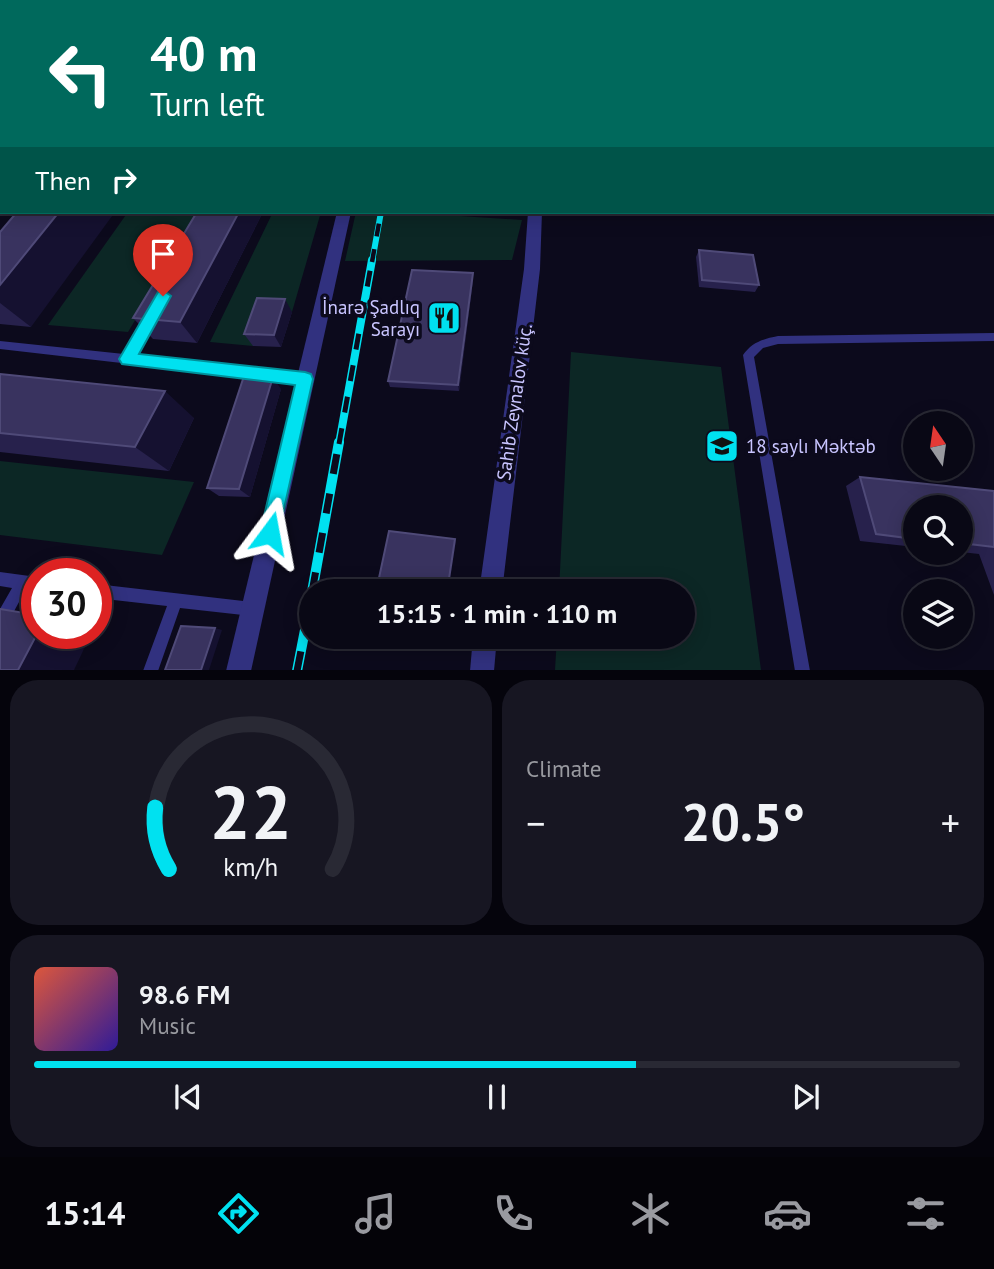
<!DOCTYPE html>
<html lang="en">
<head>
<meta charset="utf-8">
<style>
	body { margin:0; font-family:"PT Sans",sans-serif; background:#171622; color:#f1f3f6; height:100vh; display:flex; flex-direction:column; font-size:26px; white-space:nowrap }
	* { box-sizing:border-box; margin:0 }
	p { font-size:23px; color:#999aa0 }
	.icon { flex:none; width:38px; height:38px; fill:none; stroke:currentColor; stroke-width:2; stroke-linecap:round; stroke-linejoin:round }
	.map { position:relative; height:670px; overflow:hidden }
	.drawer { display:flex; flex-direction:column; gap:10px; padding:10px; background:#05040c; flex:1 }
	.drawer>* { flex:none }
	.top-card { position:absolute; left:0px; top:0px; width:994px; height:214px; box-shadow:0 4px 18px #0003,0 0 0 2px #292934; background:#00695c; color:#fff; overflow:hidden }
	.needle { width:46px; rotate:347deg }
	.buttons { position:absolute; left:903px; top:411px; display:grid; gap:14px }
	.buttons a { display:grid; place-items:center; width:70px; height:70px; border-radius:50%; background:#090815; box-shadow:0 4px 18px #0003,0 0 0 2px #292934; font-size:35px }
	.speed { position:absolute; left:21px; top:558px; display:flex; gap:14px; font-size:35px; font-weight:700; text-align:center }
	.speed>* { display:grid; place-content:center; width:91px; height:91px; border-radius:50%; background:#090815; box-shadow:0 4px 18px #0003,0 0 0 2px #292934; line-height:1 }
	.speed .limit { border:10px solid #d22; background:#fff; color:#111 }
	.pin { position:absolute; display:grid; place-items:center; width:60px; height:60px; color:#fff; margin:-72px -30px; border-radius:50% 50% 50% 0; rotate:-45deg; box-shadow:0 0 7px #0007 }
	.pin .icon { rotate:45deg }
	.me { position:absolute; width:77px; margin:-38px; rotate:13deg; stroke-linejoin:round; filter:drop-shadow(0 0 5px #0008) }
	.turn { display:flex; align-items:center; gap:24px; height:147px; padding:0 35px; font-size:32px }
	.turn .icon { width:91px; height:91px; stroke-width:2.5 }
	.turn b { display:block; font-size:49px; line-height:60px }
	.then { display:flex; align-items:center; height:66px; padding:0 35px; background:#0003; gap:14px; font-size:26px }
	.big { font-size:52px; font-weight:700; line-height:1.1 }
	.drawer .widget { flex:1; display:flex; flex-direction:column; justify-content:center; gap:10px; min-width:0; padding:0 24px; border-radius:28px; background:#171622 }
	.drawer .dial { align-items:center; gap:0 }
	.dial svg { height:182px; overflow:visible; fill:none; stroke:#292934; stroke-width:7; stroke-linecap:round; text-anchor:middle }
	.dial text { fill:#f1f3f6; stroke:none }
	.song { display:flex; align-items:center; gap:21px }
	.cover { width:84px; height:84px; border-radius:10px; background:linear-gradient(135deg,hsl(10 70% 55%),hsl(250 70% 35%)) }
	.played { height:7px; border-radius:4px; background:linear-gradient(90deg,#00e1f0 65%,#292934 65%) }
	.keys { display:flex; justify-content:space-around; direction:ltr }
	.heat { display:flex; justify-content:space-between; align-items:center; font-size:38px; direction:ltr }
	.drawer .tiles { flex:1; display:grid; gap:10px; grid-template-columns:1fr 1fr }
	.widget:last-child { grid-column:span 2 }
	.trip { position:absolute; left:299px; top:579px; width:396px; height:70px; border-radius:35px; background:#090815; box-shadow:0 4px 18px #0003,0 0 0 2px #292934; font-weight:700; line-height:70px; text-align:center }
	.dock { display:flex; height:112px; justify-content:space-around; align-items:center; background:#040308; color:#999aa0 }
	.dock .icon { width:49px; height:49px }
	.dock .current { color:#00e1f0 }
	.dock b { font-size:32px; color:#f1f3f6 }
	.map>svg:first-child { display:block }
</style>
</head>
<body>
<div class="map">
<svg width="994" height="671" viewBox="0 0 994 671">
	<rect width="100%" height="100%" fill="#0c0a1c"/>
	<g fill="#0c2725">
		<path d="M128,212h72l-72,120 -80,-7z"/>
		<path d="M273,212h48l-29,100h-27l-12,34 -43,-4z"/>
		<path d="M356,212h73v2l93,6 -10,40 -167,1z"/>
		<path d="M571,352l150,15 40,303h-206l2,-33h125v-45l-123,-1z"/>
		<path d="M0,461l194,21 -32,73 -162,-20z"/>
	</g>
	<g fill="none" stroke-linecap="round" stroke-linejoin="round">
		<g fill="#31317f" fill-rule="evenodd">
			<path d="M64,0h6l-1,2h-7z"/>
			<path d="M244,0h6l-1,2h-7z"/>
			<rect x="390" y="0" width="6" height="2"/>
			<rect x="992" y="24" width="2" height="4"/>
			<rect x="992" y="72" width="2" height="5"/>
			<rect x="0" y="73" width="2" height="4"/>
			<path d="M151,314l4,1 1,3 -21,37 170,19 4,2 2,3 -2,3 -4,2 -305,-35v-8l124,13 23,-39z"/>
			<path d="M994,333v8l-216,3 -15,4 -9,9 56,314h-15l-52,-316c9,-13 20,-16 35,-19z"/>
			<path d="M0,572l37,5v14l-11,-2 -21,39 -5,2v-21l12,-21 -12,-2z"/>
			<path d="M96,584l156,18 5,2 2,5 -2,5 -5,2 -72,-8 -22,63h-15l24,-65 -71,-8z"/>
		</g>
		<g fill="#31317f" fill-rule="evenodd">
			<rect x="532" y="0" width="10" height="2"/>
			<path d="M337,212h14l-100,459h-25z"/>
			<path d="M528,212h14l-2,57 -38,323h-23l45,-323z"/>
			<path d="M473,637h24l-3,34h-24z"/>
		</g>
		<defs>
			<path id="rail-far2" d="M372,262l9,-50"/>
			<path id="rail-far1" d="M339,444l33,-184"/>
			<g id="rail">
				<path d="M312,592l27,-150"/>
				<path d="M297,671l15,-77"/>
			</g>
		</defs>
		<use href="#rail-far2" stroke="#00e1f0" stroke-width="6"/>
		<use href="#rail-far1" stroke="#00e1f0" stroke-width="8"/>
		<use href="#rail" stroke="#00e1f0" stroke-width="10"/>
		<use href="#rail-far2" stroke="#0c0a1c" stroke-width="4.5" stroke-dasharray="13" stroke-linecap="butt"/>
		<use href="#rail-far1" stroke="#0c0a1c" stroke-width="5" stroke-dasharray="16" stroke-linecap="butt"/>
		<use href="#rail" stroke="#0c0a1c" stroke-width="7" stroke-dasharray="20" stroke-linecap="butt"/>
	</g>
	<g fill="#27214c">
		<path d="M259,0h110l-1,2h-110z"/>
		<path d="M849,0h55l1,2h-55z"/>
		<rect x="0" y="6" width="2" height="56"/>
		<path d="M992,74l2,1v107h-2z"/>
		<rect x="0" y="86" width="2" height="57"/>
		<path d="M197,212h66l-66,131 -44,-4 -20,-21z"/>
		<path d="M0,232l31,95 -31,-3z"/>
		<path d="M699,250l60,35 -4,7 -56,-5 -3,-30z"/>
		<path d="M473,280l-14,111 -69,-4 -2,-6z"/>
		<path d="M292,312l-11,35 -28,-1 -9,-12z"/>
		<path d="M0,374l194,44 -25,53 -169,-19z"/>
		<path d="M281,389l-31,108 -31,-1 -12,-8z"/>
		<path d="M860,477l134,14v104l-15,-41 -18,-2v-44h-46v39l-55,-6 -14,-55z"/>
	</g>
	<g fill="#151130">
		<path d="M359,0h10l-1,2h-8z"/>
		<path d="M59,212h56l-84,115 -31,-24v-18z"/>
		<path d="M239,212h24l-66,131 -17,-21z"/>
		<path d="M473,273v7l-14,111 -1,-6z"/>
		<path d="M285,299l7,13 -11,35 -7,-12z"/>
		<path d="M273,377l8,12 -31,108 -11,-8z"/>
		<path d="M165,391l29,27 -25,53 -34,-24z"/>
		<path d="M455,539l1,3 -8,50h-1z"/>
		<path d="M215,628l7,2 -13,40h-8z"/>
		<path d="M37,634h54l-17,36h-56z"/>
	</g>
	<g fill="#39335f" stroke="#4f4a78" stroke-width="2">
		<path d="M259,0h70l-1,2h-70z"/>
		<path d="M468,0h29v2h-30z"/>
		<path d="M555,0h66v2h-67z"/>
		<path d="M882,0h22l1,2h-22z"/>
		<path d="M0,6h2v41l-2,-1z"/>
		<path d="M992,74l2,1v91h-2z"/>
		<path d="M0,86h2v39l-2,2z"/>
		<path d="M17,212h42l-59,73v-53z"/>
		<path d="M197,212h42l-59,110 -47,-4z"/>
		<path d="M699,250l54,5 6,30 -57,-5z"/>
		<path d="M412,270l61,3 -15,112 -70,-4z"/>
		<path d="M257,298l28,1 -11,36 -30,-1z"/>
		<path d="M0,374l165,17 -30,56 -135,-14z"/>
		<path d="M244,376l29,1 -34,112 -32,-1z"/>
		<path d="M860,477l134,14v56l-33,-4v-35h-46v31l-39,-5z"/>
		<path d="M389,531l66,8 -8,53h-71z"/>
		<path d="M0,609l37,6v19l-19,36h-18z"/>
		<path d="M181,626l34,2 -14,42h-36z"/>
	</g>
	<path fill="#00e1f0" stroke="#00929c" stroke-width="2" d="M163,290l8,6 -32,58 166,18 6,2 2,5 -36,161 -7,3 -8,-3 -2,-7 35,-148 -173,-21 -3,-5 3,-5 36,-62z"/>
	<defs>
		<symbol id="restaurant-square" viewBox="-11 -11 22 22"><rect x="-9" y="-9" width="18" height="18" rx="4" fill="#00e1f0" stroke="#0c0a1c"/><path d="M-5-6h1v4h1v-4h1v4h1v-4h1v5L-1.5 .5V6h-2V.5L-5-1ZM5-6V6H3V1.5H1.5Q1.5-4 5-6Z" fill="#111"/></symbol>
		<symbol id="school-square" viewBox="-11 -11 22 22"><rect x="-9" y="-9" width="18" height="18" rx="4" fill="#00e1f0" stroke="#0c0a1c"/><path d="M0-5L7-2L0 1L-7-2ZM-4 1L0 2.5L4 1V4Q0 6-4 4Z" fill="#111"/></symbol>
	</defs>
	<g fill-rule="evenodd">
		<use href="#restaurant-square" x="425" y="299" width="38" height="38"/>
		<use href="#school-square" x="703" y="427" width="38" height="38"/>
	</g>
	<g text-anchor="middle" dominant-baseline="central" stroke-width="7" stroke-linejoin="round" paint-order="stroke">
		<g font-size="19" fill="#c9c5ff" stroke="#0c0a1c" text-anchor="end">
			<text x="420" y="307">İnarə Şadlıq<tspan x="420" dy="22">Sarayı</tspan></text>
			<text x="746" y="446" text-anchor="start">18 saylı Məktəb</text>
		</g>
		<g font-size="19" fill="#c9c5ff" stroke="#0c0a1c">
			<text transform="translate(514 402) rotate(-82)">Sahib Zeynalov küç.</text>
		</g>
	</g>
</svg>
<div class="buttons">
<a><svg class="needle" viewBox="-14 -14 28 28"><path d="M0-13l5 13h-10z" fill="#e53935"/><path d="M0 13l5-13h-10z" fill="#999aa0"/></svg></a>
<a><svg class="icon" aria-label="search" viewBox="0 0 24 24"><circle cx="10" cy="10" r="6"/><path d="M15 15l6 6"/></svg></a>
<a><svg class="icon" aria-label="layers" viewBox="0 0 24 24"><path d="M12 4l9 5-9 5-9-5zM3 14l9 5 9-5"/></svg></a>
</div>
<div class="speed"><div class="limit">30</div></div>
<div class="pin" style="left:163px;top:296px;background:#d93025"><svg class="icon" aria-label="arrive" viewBox="0 0 24 24"><path d="M6 21V4h12l-3 4 3 4H6"/></svg></div>
<svg class="me" style="left:270px;top:533px" viewBox="-20 -20 40 40"><path d="M0-17L14 15 0 8-14 15z" fill="#00e1f0" stroke="#fff" stroke-width="4"/></svg>
<div class="trip">15:15 · 1 min · 110 m</div>
<div class="top-card">
<div class="turn"><svg class="icon" aria-label="left" viewBox="0 0 24 24"><path d="M17 20v-9H6M10 6l-5 5 5 5"/></svg><div><b>40 m</b>Turn left</div></div>
<div class="then">Then<svg class="icon" aria-label="right" viewBox="0 0 24 24"><path d="M7 20v-9h11M14 6l5 5-5 5"/></svg></div>
</div>
</div>
<section class="drawer">
<div class="tiles">
<div class="widget dial"><svg viewBox="0 0 100 80">
<path d="M14 69A42 42 0 1 1 86 69"/>
<path d="M14 69A42 42 0 0 1 8 42" stroke="#00e1f0"/>
<text x="50" y="56" font-size="32" font-weight="700">22</text>
<text x="50" y="72" font-size="11">km/h</text>
</svg></div>
<div class="widget"><p>Climate</p>
<div class="heat"><a>−</a><b class="big">20.5°</b><a>+</a></div>
</div>
<div class="widget">
<div class="song"><i class="cover"></i><div><b>98.6 FM</b><p>Music</p></div></div>
<div class="played"></div>
<div class="keys"><svg class="icon" aria-label="previous" viewBox="0 0 24 24"><path d="M18 5L8 12l10 7zM5 5v14"/></svg><svg class="icon" aria-label="pause" viewBox="0 0 24 24"><path d="M8 5v14M16 5v14"/></svg><svg class="icon" aria-label="next" viewBox="0 0 24 24"><path d="M6 5l10 7-10 7zM19 5v14"/></svg></div>
</div>
</div>
</section>
<nav class="dock">
<b>15:14</b>
<svg class="icon current" aria-label="directions" viewBox="0 0 24 24"><path d="M12 3l9 9-9 9-9-9zM9 14v-3h6M13 9l2 2-2 2"/></svg>
<svg class="icon" aria-label="music" viewBox="0 0 24 24"><path d="M9 18V5l10-2v13"/><circle cx="6" cy="18" r="3"/><circle cx="16" cy="16" r="3"/></svg>
<svg class="icon" aria-label="phone" viewBox="0 0 24 24"><path d="M5 4h4l2 5-3 2q2 4 5 5l2-3 5 2v4C11 20 4 13 5 4z"/></svg>
<svg class="icon" aria-label="climate" viewBox="0 0 24 24"><path d="M12 3v18M4 7l16 10M4 17L20 7"/></svg>
<svg class="icon" aria-label="car" viewBox="0 0 24 24"><path d="M5 17H2v-5l4-1 3-4h7l3 4 3 1v5h-3M9 17h6M6 11h13"/><circle cx="7" cy="17" r="2"/><circle cx="17" cy="17" r="2"/></svg>
<svg class="icon" aria-label="filters" viewBox="0 0 24 24"><path d="M4 7h16M4 17h16"/><circle cx="9" cy="7" r="2"/><circle cx="15" cy="17" r="2"/></svg>
</nav>
</body>
</html>
